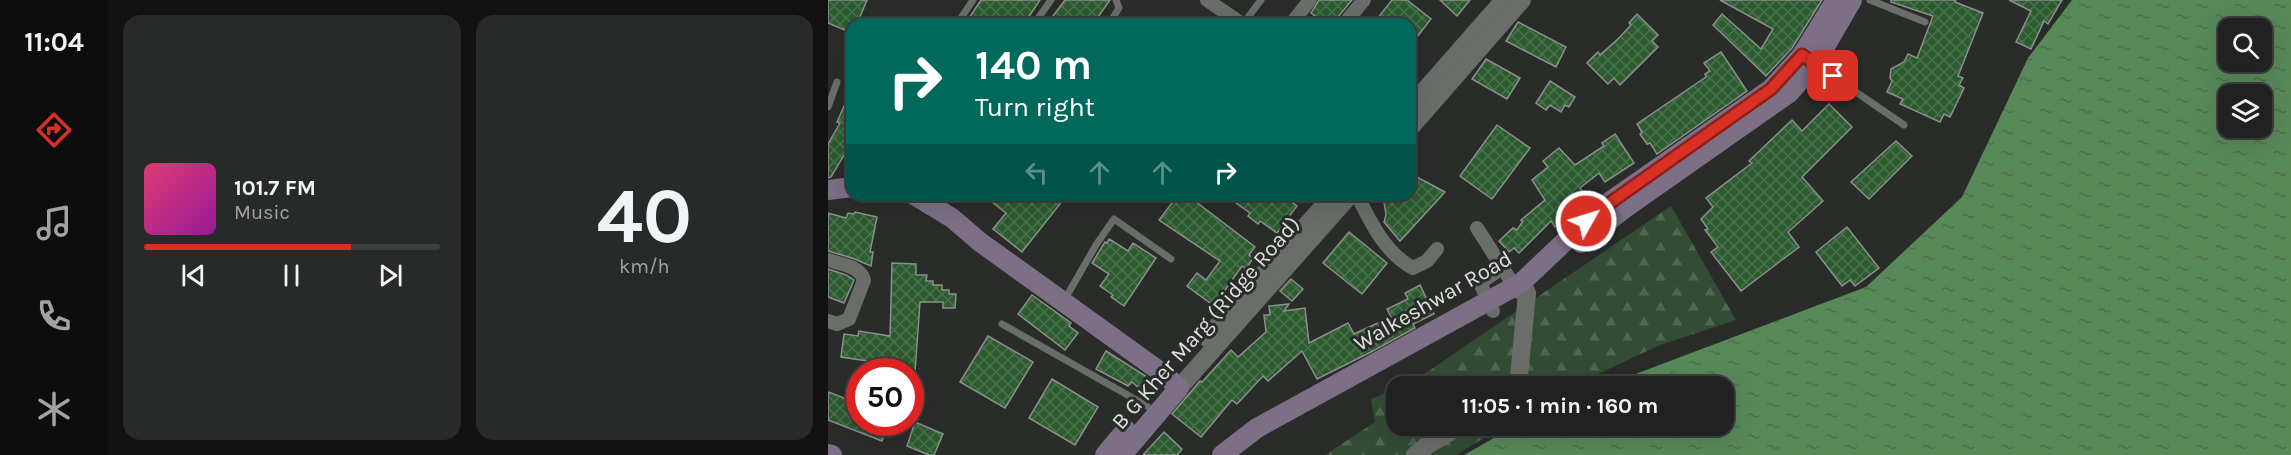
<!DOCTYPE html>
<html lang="en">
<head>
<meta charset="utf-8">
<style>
	body { margin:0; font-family:Karla,sans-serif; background:#282929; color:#f1f3f6; height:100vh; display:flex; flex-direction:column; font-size:22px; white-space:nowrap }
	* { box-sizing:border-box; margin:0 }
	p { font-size:20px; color:#a2a3a5 }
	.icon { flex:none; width:33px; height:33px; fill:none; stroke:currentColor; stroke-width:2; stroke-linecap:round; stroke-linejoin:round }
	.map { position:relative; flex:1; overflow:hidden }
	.details { display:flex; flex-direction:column; gap:15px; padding:15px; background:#121212; width:720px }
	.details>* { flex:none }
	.hud { position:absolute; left:18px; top:18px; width:570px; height:183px; border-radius:18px; box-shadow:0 6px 24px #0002,0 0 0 2px #3d3e3e; background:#00695c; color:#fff; overflow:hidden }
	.buttons { position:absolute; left:1390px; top:18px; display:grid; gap:12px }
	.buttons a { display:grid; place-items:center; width:54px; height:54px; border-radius:12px; background:#202120; box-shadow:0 6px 24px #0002,0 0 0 2px #3d3e3e; font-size:30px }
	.speed { position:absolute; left:18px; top:358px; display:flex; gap:12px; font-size:30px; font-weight:700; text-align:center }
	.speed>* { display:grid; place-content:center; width:78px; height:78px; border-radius:50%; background:#202120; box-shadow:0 6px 24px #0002,0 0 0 2px #3d3e3e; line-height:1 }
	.speed .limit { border:9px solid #d22; background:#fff; color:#111 }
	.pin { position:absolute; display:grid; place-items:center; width:51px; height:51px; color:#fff; margin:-26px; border-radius:12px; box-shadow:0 3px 9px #0006 }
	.me { position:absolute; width:66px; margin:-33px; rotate:51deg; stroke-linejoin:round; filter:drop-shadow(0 0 4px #0008) }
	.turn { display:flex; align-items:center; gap:21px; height:126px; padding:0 30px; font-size:27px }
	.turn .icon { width:78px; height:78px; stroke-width:2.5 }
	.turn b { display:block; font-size:42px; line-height:51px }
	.lanes { display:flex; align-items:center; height:57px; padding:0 30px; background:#0003; justify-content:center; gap:30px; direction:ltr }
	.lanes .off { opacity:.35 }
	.details .tile { flex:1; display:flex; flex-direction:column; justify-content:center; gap:9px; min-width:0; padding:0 21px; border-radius:18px; background:#282929 }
	.details .dial { align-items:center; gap:0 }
	.dial b { font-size:78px; line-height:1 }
	.song { display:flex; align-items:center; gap:18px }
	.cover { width:72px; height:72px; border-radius:9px; background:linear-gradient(135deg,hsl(340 70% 55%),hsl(300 70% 35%)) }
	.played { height:6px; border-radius:3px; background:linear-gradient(90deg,#d93025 70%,#3d3e3e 70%) }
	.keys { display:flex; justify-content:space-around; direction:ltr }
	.details .tiles { flex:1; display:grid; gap:15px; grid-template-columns:repeat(2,1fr) }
	.trip { position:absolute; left:558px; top:376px; width:348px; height:60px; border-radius:18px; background:#202120; box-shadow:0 6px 24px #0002,0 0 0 2px #3d3e3e; font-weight:700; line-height:60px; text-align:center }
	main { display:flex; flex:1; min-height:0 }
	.tabs { display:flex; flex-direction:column; width:108px; justify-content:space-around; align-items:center; background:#0d0d0d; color:#a2a3a5 }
	.tabs .icon { width:42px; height:42px }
	.tabs .selected { color:#d93025 }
	.tabs b { font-size:27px; color:#f1f3f6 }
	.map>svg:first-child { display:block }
</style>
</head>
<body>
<main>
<nav class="tabs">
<b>11:04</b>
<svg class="icon selected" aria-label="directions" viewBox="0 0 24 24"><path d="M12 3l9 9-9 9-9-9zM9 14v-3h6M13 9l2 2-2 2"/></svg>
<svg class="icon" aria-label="music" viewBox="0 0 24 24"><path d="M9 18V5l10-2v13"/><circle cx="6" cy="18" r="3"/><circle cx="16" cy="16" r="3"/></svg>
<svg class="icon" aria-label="phone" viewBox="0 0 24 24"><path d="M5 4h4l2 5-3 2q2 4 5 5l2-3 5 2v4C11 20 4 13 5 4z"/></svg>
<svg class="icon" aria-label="climate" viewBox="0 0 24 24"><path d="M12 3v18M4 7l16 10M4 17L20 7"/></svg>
</nav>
<section class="details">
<div class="tiles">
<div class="tile">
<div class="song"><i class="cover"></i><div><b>101.7 FM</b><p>Music</p></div></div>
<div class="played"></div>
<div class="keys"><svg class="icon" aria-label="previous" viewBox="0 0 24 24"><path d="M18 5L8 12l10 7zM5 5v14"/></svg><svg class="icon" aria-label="pause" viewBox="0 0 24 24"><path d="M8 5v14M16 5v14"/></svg><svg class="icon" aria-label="next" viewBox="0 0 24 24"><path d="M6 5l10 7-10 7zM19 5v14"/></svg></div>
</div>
<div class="tile dial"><b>40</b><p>km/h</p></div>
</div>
</section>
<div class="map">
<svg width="1463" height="455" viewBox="0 0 1463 455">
	<defs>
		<pattern id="forest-firs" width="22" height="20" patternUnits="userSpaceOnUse" patternTransform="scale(1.5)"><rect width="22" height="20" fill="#324d33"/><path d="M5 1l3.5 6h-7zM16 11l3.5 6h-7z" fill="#4f6650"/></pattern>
		<pattern id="water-ripples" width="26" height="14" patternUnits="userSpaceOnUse" patternTransform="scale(1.5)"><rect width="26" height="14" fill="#588959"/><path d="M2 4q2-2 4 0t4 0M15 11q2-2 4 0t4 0" fill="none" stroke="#506d50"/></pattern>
		<pattern id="building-cross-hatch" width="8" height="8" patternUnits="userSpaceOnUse" patternTransform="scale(1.5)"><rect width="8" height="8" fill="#2c5b2f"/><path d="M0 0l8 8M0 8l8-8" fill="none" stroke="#4a724d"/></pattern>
	</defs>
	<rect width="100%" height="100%" fill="#2a2c2a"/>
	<g fill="url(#forest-firs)">
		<path d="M843,206l65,114 -76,25 -90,42h-169l10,-4z"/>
		<path d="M568,389v37h108l-48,29h-131l50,-33 -4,-23z"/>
	</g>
	<path fill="url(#water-ripples)" fill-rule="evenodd" d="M1244,0h219v455h-827l51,-29h209v-39h-123l265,-100 96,-90 66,-139zM1401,28h33v34h-33zM1401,94h33v34h-33z"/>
	<g fill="url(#building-cross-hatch)" stroke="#8c8f8c" stroke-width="1.5">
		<path d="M0,0h39l-10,24h-5v9l-24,-10z"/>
		<path d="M153,0h59l-16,24h-59z"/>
		<path d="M237,0h45l-17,24h-46z"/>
		<path d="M491,0h33l-20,24h-6l-15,-11z"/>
		<path d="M564,0h15l24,19 -21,27v-22h-37z"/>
		<path d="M612,0h30l-13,16z"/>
		<path d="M892,0h102l-30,48 -26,28 -53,-51 9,-11 39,35 12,-20z"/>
		<path d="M1063,0h65l-1,2 28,11 -25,63 5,2 -4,7 5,3 -14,29 -6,-3 -4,8 -40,-18 3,-5 -16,-7 5,-11 -2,-3 1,-9 13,-7 4,-8 9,4 16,-42 -42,-14z"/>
		<path d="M1181,0h53l-14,24 -4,-3 -13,28 -15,-7 15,-31z"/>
		<path d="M809,14l21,21 -6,6 6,6 -38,38 -6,-7 -6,6 -21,-21 11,-11 2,3 19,-17 12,-13 -2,-2z"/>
		<path d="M690,22l48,25 -10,20 -50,-26z"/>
		<path d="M893,52l26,39 -90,63 -7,-11 -3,1 -7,-10 2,-2 -5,-8 69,-47 -1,-3 5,-3 -6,-8z"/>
		<path d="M658,59l34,19 -13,21 -35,-20z"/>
		<path d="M722,81l25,16 -6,10 -4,-2 -4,7 -11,-7 -4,5 -10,-7z"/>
		<path d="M24,88v54l-21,35 -3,1v-34l12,-21 -3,-1z"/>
		<path d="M1001,104l23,23 -50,50 21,24 -35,31 11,15 -58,44 -30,-39 7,-5 -13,-17 3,-1 -7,-10 12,-12 -7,-9 46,-35 -3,-2 43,-41 10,11z"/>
		<path d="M669,125l33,23 -38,51 -32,-23z"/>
		<path d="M787,134l19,29 -29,19 -6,-9 -19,15 9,13 -34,26 -4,-6 -32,32 -5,-5 -5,4 -10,-11 14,-13 4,2 6,-9 -2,-1 24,-20 -13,-20 16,-13 -5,-6 16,-13 16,17 29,-19 -2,-3z"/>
		<path d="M1068,141l16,15 -43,43 -18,-17z"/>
		<path d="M587,176l30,16 -45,49 -16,-19 2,-7 -2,-13 8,-7h18v-15z"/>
		<path d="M155,195h84l-45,57 -29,-23 13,-16z"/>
		<path d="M350,195h9l68,52 -6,8 4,3 -7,11 -4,-3 -28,40 -27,-20 10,-13 9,7 14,-19 -61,-41z"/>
		<path d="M414,195h40l15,11 -20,27 -17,-12 -2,3 -10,-8 2,-3 -14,-10z"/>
		<path d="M27,212l22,5 -7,35h3l-2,14 -19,-8 -24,-7v-38l18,5 2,-5 6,1z"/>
		<path d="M1019,227l32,41 -24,18 -5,-6 -8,6 -26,-34z"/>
		<path d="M521,232l38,31 -25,31 -39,-31z"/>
		<path d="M281,239l19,12 5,-8 23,15 -32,48 -13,-9 2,-2 -13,-9 9,-12 -17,-11 13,-21 2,1z"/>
		<path d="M64,263l24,1v11h11l-1,6h7v4h9v5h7v4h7l-1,14h-12v-6h-23l-5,70h-28l1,-8 -47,-7 3,-23 14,2 1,-5 31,5z"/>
		<path d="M0,269l18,6 8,5 -10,23 -16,-6z"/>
		<path d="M463,279l12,10 -11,12 -12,-10z"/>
		<path d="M592,285l14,29 -21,10 2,4 -44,24 -54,27 -15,-28 -34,30 -5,-5 -26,28 -5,-4 -31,37 -29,-23 28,-33 2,1 29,-32 7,7 28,-25 -2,-17h6l-1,-9 20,-2 -5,7 21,-3 4,35 39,-20 6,11 37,-17 -4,-8 21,-10 -3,-6z"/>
		<path d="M204,295l39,28 -2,3 9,7 -13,17 -47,-36z"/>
		<path d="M160,336l45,26 -28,46 -45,-26z"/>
		<path d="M278,351l41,26 -7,12 -8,-7 -4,4 -32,-17z"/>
		<path d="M224,379l46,28 -23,38 -46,-27z"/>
		<path d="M0,392l32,12v19h29l-7,18 -54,-21z"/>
		<path d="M87,422l28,12 -9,21h-5l-22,-9z"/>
		<path d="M336,432l18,17 -5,6h-34z"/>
	</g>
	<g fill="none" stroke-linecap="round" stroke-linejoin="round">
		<g stroke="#6a6d6a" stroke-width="7">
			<path d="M1042,0l55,22"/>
			<path d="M129,24l16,-24"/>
			<path d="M206,24l17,-24"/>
			<path d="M281,24l10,-16 -3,-8"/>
			<path d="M415,24l18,-24"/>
			<path d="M990,66l86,59"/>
			<path d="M0,107l9,-25"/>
			<path d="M237,299l31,-54 18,-26 57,40"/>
			<path d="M174,324l145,82"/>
		</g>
		<g stroke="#6a6d6a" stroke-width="14">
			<path d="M379,0l35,24"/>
			<path d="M463,24l19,-24"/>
			<path d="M516,24l20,-24"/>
			<path d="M529,195c14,28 28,58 56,73l14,-7 10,-12"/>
			<path d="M649,228l41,64"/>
			<path d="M0,260c12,4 32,6 36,20l-15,39 -12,5 -9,-3"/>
			<path d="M665,311l-13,-28 23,-16"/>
		</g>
		<g stroke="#6a6d6a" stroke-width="18">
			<path d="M582,107l94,-107"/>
			<path d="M582,128l112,-128"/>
			<path d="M379,338l126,-143"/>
			<path d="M690,387l9,-94 -6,-10"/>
			<path d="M351,388l171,-193"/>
			<path d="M587,455l11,-9 34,-20"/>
		</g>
		<g stroke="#7c6f86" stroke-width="20">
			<path d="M0,190l24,-3"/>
			<path d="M86,195l38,23 28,24 185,133 14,13 -57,67"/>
			<path d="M753,243l44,-35 164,-115 26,-29 37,-64"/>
			<path d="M0,454l4,1"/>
			<path d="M277,455l21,-25"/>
			<path d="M394,455l35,-27 264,-145 77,-73 173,-121 31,-34 34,-55"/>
		</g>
	</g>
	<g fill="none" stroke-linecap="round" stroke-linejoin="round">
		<defs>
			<path id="route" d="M758,221l28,-21 157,-111 31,-34 31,21"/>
		</defs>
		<use href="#route" stroke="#8d1f18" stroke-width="15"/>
		<use href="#route" stroke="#d93025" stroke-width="10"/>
	</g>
	<g text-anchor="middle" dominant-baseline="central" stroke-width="6" stroke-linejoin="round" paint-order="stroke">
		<g font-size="22" fill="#dfe1df" stroke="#2a2c2a">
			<text transform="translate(605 301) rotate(-30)">Walkeshwar Road</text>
			<text transform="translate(378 323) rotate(-49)">B G Kher Marg (Ridge Road)</text>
		</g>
	</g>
</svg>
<div class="buttons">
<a><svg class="icon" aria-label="search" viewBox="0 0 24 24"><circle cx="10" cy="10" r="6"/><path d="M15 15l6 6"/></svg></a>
<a><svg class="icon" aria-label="layers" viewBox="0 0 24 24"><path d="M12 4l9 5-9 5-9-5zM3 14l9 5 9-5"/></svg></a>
</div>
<div class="speed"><div class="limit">50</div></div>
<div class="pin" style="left:1005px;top:76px;background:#d93025"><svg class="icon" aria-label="arrive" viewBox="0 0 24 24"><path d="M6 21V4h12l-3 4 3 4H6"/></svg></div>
<svg class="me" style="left:758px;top:221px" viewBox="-20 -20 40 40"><circle r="17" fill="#d93025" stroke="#fff" stroke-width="3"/><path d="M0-11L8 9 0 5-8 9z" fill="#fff"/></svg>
<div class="trip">11:05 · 1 min · 160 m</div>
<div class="hud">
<div class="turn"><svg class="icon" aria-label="right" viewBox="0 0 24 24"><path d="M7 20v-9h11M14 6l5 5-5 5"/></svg><div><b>140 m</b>Turn right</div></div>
<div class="lanes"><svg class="icon off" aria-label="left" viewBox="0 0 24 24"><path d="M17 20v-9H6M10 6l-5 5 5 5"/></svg><svg class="icon off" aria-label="ahead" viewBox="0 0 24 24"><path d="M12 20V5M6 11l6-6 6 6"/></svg><svg class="icon off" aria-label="ahead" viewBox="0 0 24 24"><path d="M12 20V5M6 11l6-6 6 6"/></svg><svg class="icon" aria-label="right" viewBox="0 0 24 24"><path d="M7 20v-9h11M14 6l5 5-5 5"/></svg></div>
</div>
</div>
</main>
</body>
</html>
